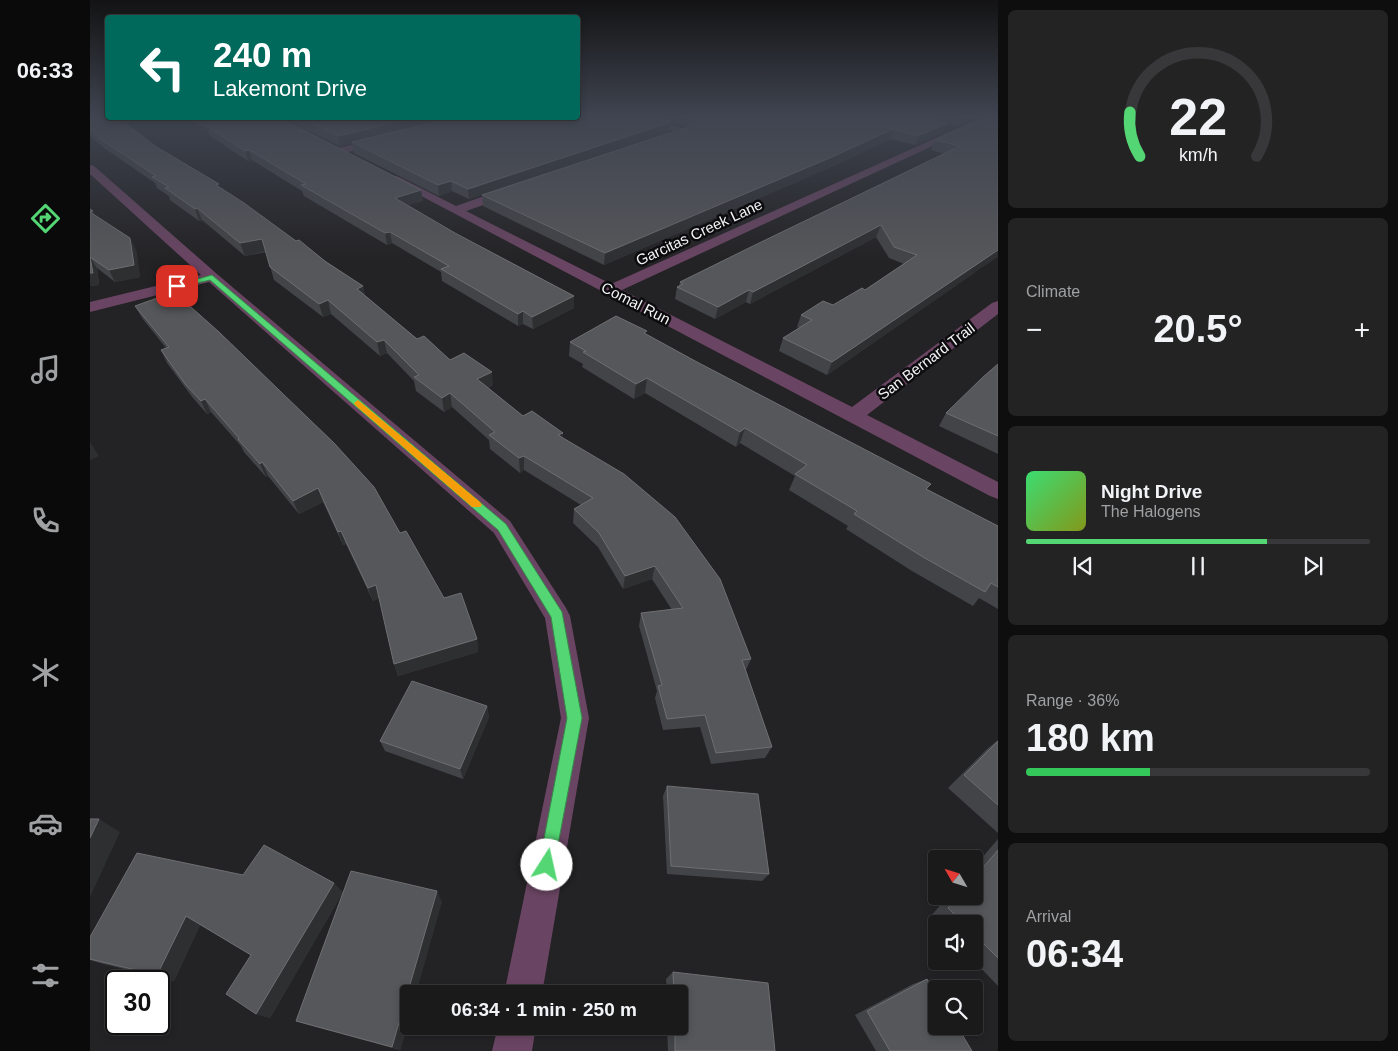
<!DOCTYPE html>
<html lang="en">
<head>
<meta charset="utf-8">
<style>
	body { margin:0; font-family:Arial,sans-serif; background:#232324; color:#f1f3f6; height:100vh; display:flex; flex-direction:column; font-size:19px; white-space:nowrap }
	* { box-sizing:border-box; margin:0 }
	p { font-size:16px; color:#9fa1a3 }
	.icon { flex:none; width:28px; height:28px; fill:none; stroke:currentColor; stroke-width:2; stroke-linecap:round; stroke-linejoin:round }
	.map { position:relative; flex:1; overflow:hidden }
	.panel { display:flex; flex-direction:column; gap:10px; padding:10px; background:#0e0e0f; width:400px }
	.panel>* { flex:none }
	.hud { position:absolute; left:15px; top:15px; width:475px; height:105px; border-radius:5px; box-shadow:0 2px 8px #0003,0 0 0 1px #38383a; background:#00695c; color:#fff; overflow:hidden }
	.needle { width:32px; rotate:309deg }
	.fabs { position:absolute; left:838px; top:850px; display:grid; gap:10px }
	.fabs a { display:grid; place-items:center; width:55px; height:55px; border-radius:5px; background:#1a1a1b; box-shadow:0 2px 8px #0003,0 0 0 1px #38383a; font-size:25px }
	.speed { position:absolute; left:15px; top:970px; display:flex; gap:10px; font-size:25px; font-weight:700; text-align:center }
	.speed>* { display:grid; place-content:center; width:65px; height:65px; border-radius:50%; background:#1a1a1b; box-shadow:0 2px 8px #0003,0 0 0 1px #38383a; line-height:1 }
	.speed .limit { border:2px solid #111; border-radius:8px; background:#fff; color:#111 }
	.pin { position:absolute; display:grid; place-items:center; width:42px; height:42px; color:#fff; margin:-21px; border-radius:10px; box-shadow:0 2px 8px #0006 }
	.me { position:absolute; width:55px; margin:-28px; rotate:10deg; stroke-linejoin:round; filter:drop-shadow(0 0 4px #0008) }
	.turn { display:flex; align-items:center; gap:18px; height:105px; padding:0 25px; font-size:22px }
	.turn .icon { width:65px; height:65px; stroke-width:2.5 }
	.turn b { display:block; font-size:35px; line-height:42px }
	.big { font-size:38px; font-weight:800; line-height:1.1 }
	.panel .card { flex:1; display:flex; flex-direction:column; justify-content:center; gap:8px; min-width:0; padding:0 18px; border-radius:8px; background:#232324 }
	.panel .dial { align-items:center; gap:0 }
	.dial svg { height:130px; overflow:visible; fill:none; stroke:#38383a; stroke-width:7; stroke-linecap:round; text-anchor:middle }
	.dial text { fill:#f1f3f6; stroke:none }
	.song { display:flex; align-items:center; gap:15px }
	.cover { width:60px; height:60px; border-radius:8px; background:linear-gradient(135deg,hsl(140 70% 55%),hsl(70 70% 35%)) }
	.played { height:5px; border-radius:2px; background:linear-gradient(90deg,#53d673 70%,#38383a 70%) }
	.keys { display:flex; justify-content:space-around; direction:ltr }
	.heat { display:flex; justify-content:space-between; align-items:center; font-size:28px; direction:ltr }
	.charge { height:8px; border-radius:4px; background:linear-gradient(90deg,#34c759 36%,#38383a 0) }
	.trip { position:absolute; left:310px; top:985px; width:288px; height:50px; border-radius:5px; background:#1a1a1b; box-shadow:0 2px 8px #0003,0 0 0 1px #38383a; font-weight:800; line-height:50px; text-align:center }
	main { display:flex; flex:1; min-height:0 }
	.menu { display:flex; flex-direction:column; width:90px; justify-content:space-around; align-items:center; background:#0a0a0b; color:#9fa1a3 }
	.menu .icon { width:35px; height:35px }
	.menu .on { color:#53d673 }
	.menu b { font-size:22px; color:#f1f3f6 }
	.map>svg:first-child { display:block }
</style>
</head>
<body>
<main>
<nav class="menu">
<b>06:33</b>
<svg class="icon on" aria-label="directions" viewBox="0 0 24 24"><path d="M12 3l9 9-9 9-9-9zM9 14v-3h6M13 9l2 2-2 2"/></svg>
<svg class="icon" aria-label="music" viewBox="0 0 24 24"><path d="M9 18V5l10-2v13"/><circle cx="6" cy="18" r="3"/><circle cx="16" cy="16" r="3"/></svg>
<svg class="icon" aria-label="phone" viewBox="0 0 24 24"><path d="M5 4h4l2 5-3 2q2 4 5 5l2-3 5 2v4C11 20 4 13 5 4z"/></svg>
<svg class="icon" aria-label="climate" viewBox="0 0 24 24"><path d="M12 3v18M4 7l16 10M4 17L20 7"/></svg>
<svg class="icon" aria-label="car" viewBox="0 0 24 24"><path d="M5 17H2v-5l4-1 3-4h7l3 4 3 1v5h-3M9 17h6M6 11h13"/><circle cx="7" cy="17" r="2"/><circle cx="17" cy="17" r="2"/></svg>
<svg class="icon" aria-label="filters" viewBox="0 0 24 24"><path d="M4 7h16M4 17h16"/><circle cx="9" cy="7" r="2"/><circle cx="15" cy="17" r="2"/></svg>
</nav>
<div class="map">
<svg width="908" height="1051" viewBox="0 0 908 1051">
	<rect width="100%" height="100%" fill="#232224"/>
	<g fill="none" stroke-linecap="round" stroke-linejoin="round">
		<g fill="#6a4563" fill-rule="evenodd">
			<path d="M541,116h13l45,14 1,2 -24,10h-8l-1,-2 1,-2 17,-6z"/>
			<path d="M895,116h12l-375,174 230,117 140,-104 6,-2v13l-131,101 131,67v17l-8,-3 -601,-317 6,-3 4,1 57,29 51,-18h8l2,3 -2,3 -49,17 145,73z"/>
			<path d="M293,137l5,3 -1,2 -47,12 -5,-3 1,-2z"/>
			<path d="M0,165l4,1 123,108 293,247 56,87 4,8 19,102 -47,276h-38l57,-276 -16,-100 -51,-85 -285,-251 -119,30v-10l111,-27 -111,-101z"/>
			<path d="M408,1026h38l-4,25h-40z"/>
		</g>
	</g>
	<g fill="#434447">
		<path d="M0,116l65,30 65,42 76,53 67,45 2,10 52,43 76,46 -5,3 35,28 40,17 -1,5 189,221 -5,11 26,77 -7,11 -54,6 -11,-37 -37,3 -8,-32 2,-7 -18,-65 2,-13 31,-3 -20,-31 -29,10 -25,-42 -25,-24 1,-14 7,-4 -57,-35 -4,3 -30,-24 -1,-9 -37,-33 -8,5 -28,-21 -2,-10 -27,-28 -7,3 -49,-42 -8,3 -49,-37 -8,-28 -21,4 -43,-36 -3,1 -29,-21 -1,-4 -12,-8 -2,-5 -51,-35 -14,-12z"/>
		<path d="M488,116h403l-23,10 -11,-3 -4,9 -28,13 -25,-6 -61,29 -225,97 -121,-59 -1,-11 205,-68 -16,-5 -2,10 -200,67 -17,-8 -13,5 -85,-43 -2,-10 -12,3 -57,-28h295z"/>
		<path d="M898,116l-14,157 -147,102 -48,-24 4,-13 16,-10 -2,-1 4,-12 32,-10 32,-15 39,-26 -15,-6 -13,-21 -126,67 -4,-2 -31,17 -40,-20 2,-12 2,-1 1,-4 265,-128 -14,-4 4,-10z"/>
		<path d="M95,118h95l143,83 -15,4 47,28 119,63v12l-41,21 -10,-5 -5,2 -76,-45 -1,-9 -49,-29 -5,2 -83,-49 -2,-5 -50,-31 -4,1 -38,-25 -3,-7z"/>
		<path d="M0,209l5,6 41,35 4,27 -25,5 -18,-14 2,17 -9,1z"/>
		<path d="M45,306l265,227 44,65 33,41 1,13 -80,24 -4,-12 -15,-66 -6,3 -27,-57 -3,1 -20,-43 -24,12 -31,-38 -2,1 -22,-25 -3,-6 -30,-34 -4,2 -14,-16 -26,-35 -6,-13 5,-2 -24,-30z"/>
		<path d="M557,335l50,27 234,122 -4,5 71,37v83l-19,-11 -6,8 -61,-35 -66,-42 2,-3 -59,-36 6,-14 -55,-33 -4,4 -91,-54 -11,6 -52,-32 1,-3 -14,-8 1,-14z"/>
		<path d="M908,364v90l-59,-28 7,-13z"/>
		<path d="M397,706l2,11 -26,62 -78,-28 -5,-10z"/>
		<path d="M908,740v93l-50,-45 39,-39z"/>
		<path d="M577,786l102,88 -7,7 -95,-7 -4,-78z"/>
		<path d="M908,839v147l-24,-25v-37h-36l-7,-8 17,-20h26v-29z"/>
		<path d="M153,875l100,17 99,10 -33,92v26l-9,30 -91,-25 -13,-4 47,-129 -73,126 -14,-4 -5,-59 -51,-30 -26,56 -74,-18 -10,-3v-23z"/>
		<path d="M583,972l102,79h-107l-1,-25h12v-32h-12l-1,-15z"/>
		<path d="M837,979l45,72h-96l-21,-36 58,-31z"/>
	</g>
	<g fill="#2e2f31">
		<path d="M872,116h19l-23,10z"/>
		<path d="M325,118h39l-114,28 -2,-10z"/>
		<path d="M581,122l-2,10 -200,67 -1,-10z"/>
		<path d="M857,123l-4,9 -28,13 3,-9z"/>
		<path d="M803,129l-3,10 -61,29 -225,97 1,-12z"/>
		<path d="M159,150l3,10 -4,1 -3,-10z"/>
		<path d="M361,181l1,10 -13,5 -1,-11z"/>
		<path d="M331,190l2,11 -26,8 -2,-11z"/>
		<path d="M107,208l5,12 -3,1 -4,-12z"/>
		<path d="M791,225l-5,12 -126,67 3,-12z"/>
		<path d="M300,232l2,11 -5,2 -2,-12z"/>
		<path d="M40,238l6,12 4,27 -25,5 -6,-12z"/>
		<path d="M172,239l4,12 -21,5 -5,-13z"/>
		<path d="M908,250v7l-24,16 -147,102 5,-13z"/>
		<path d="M0,257l7,11 2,17 -9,1z"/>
		<path d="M273,286l3,14 -9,-11z"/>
		<path d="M659,290l-3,12 -31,17 3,-12z"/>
		<path d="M484,296v12l-41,21 -1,-12z"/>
		<path d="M238,300l3,14 -8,3 -4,-13z"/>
		<path d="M433,311v13l-5,2v-12z"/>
		<path d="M294,340l3,13 -7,3 -3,-14z"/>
		<path d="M402,372l1,13 -15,8 -1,-14z"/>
		<path d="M557,378l-2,15 -11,6 2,-15z"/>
		<path d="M360,393l2,14 -8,5 -2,-14z"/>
		<path d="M115,399l6,13 -4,2 -6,-13z"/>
		<path d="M655,428l-5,15 -4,4 4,-15z"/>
		<path d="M473,433l-1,14 -4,-12z"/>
		<path d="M0,442l9,14 -9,4z"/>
		<path d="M434,456v14l-4,3 -1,-15z"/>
		<path d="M172,462l6,14 -2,1 -6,-13z"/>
		<path d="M228,488l5,14 -24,12 -6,-13z"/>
		<path d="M251,531l5,13 -3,1 -5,-13z"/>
		<path d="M565,566l-3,13 -29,10 2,-13z"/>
		<path d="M286,585l4,13 -7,3 -5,-13z"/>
		<path d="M387,639l1,13 -80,24 -4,-12z"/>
		<path d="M397,706l2,11 -26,62 -3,-10z"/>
		<path d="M9,819l21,13 -30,65v-59z"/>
		<path d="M244,883l9,9 -73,126 -14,-4z"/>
		<path d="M347,891l5,11 -26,92h-7v26l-9,30 -8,-3z"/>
		<path d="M96,916l15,8 -27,57 -17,-6z"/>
	</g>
	<g fill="#56575a" stroke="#6f6f72">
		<path d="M0,116h18v2h11l36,28 64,38 -3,1 28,18 52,38 3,-1 27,22 37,24 -6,3 60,50 7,-3 26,24 14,-7 28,19 -15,7 46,37 9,-5 31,22 -5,2 66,39 51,43 45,62 31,80 -9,1 30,87 -56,6 -11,-38 -38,4 -9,-33 4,-1 -21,-72 42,-5 -28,-42 -30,10 -26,-43 -25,-24 19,-11 -69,-42 -5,2 -30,-23 6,-3 -45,-39 -8,5 -28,-21 5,-2 -35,-35 -7,2 -49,-42 -9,4 -49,-37 -8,-28 -22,4 -43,-35 -2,1 -30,-21 4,-1 -17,-10 4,-1 -57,-38 -9,-8z"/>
		<path d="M488,116h74l19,6 -203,67 -17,-8 -13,4 -86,-43 100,-24h126z"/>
		<path d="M591,116h238l28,7 -29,13 -25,-7 -61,28 -227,96 -123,-58 209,-69 2,-4 -2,-3z"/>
		<path d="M898,116h10v134l-166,112 -49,-24 29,-18 -11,-5 22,-14 10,4 29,-17 3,2 52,-35 -23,-8 -13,-22 -128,67 -4,-2 -31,17 -41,-20 6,-3 -3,-2 75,-37 205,-99 -25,-6z"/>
		<path d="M110,118h80l141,72 -26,8 60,35 119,63 -42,21 -9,-6 -5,3 -77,-45 8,-3 -59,-34 -5,1 -84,-48 5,-1 -57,-34 -4,1 -39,-25 8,-1z"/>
		<path d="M210,118h115l-77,18z"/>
		<path d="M0,209l3,2 -3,1 40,26 4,27 -25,5 -19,-13 3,16h-3z"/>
		<path d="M84,292l45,40 61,59 54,52 40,44 26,46 6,-2 38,67 17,-5 16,46 -83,25 -18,-79 -8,3 -27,-57 -3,1 -20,-44 -25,13 -31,-39 -2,2 -22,-25 1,-1 -34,-39 -4,2 -15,-16 -25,-35 8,-3 -34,-41z"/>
		<path d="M526,316l31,15 -3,2 53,29 234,122 -5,5 72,37v61l-7,-4 -6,9 -62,-35 -69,-43 3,-3 -62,-37 12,-9 -62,-37 -5,4 -93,-54 -11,6 -53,-32 3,-1 -16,-9z"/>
		<path d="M908,364v72l-52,-23 37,-36z"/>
		<path d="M322,681l75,25 -27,63 -80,-28z"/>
		<path d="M908,741v64l-34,-30z"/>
		<path d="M577,786l91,8 11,80 -98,-8z"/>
		<path d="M0,819h9l-9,19z"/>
		<path d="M174,845l70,38 -78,131 -30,-20 25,-39 -65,-39 -29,59 -67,-16v-22l47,-84 106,22z"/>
		<path d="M908,850v108l-24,-24v-10h-10l-16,-16 10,-12h16v-18z"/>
		<path d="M261,871l86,20 -45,156 -96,-26z"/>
		<path d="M583,972l95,11 7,68h-100v-25h4v-32h-5z"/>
		<path d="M837,979l9,15v32h21l15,25h-82l-23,-40z"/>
	</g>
	<linearGradient id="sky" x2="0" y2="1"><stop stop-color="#131314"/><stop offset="0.44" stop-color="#3f4450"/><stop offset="1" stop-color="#3f4450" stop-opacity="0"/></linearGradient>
	<rect width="908" height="263" fill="url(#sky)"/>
	<path fill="#53d673" stroke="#368b4b" d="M122,275l294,249 56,88 20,106 -29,153 -6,2 -6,-2 -2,-6 28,-147 -16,-101 -53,-87 -288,-250 -33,8 -4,-2z"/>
	<path fill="#f59e0b" d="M268,400l122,102 2,3 -2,2h-8l-117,-102 -1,-2z"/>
	<g text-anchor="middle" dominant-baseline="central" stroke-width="5" stroke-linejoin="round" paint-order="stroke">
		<g font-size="15" fill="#f4f3f5" stroke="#0c0b0d">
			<text transform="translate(609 232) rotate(-25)">Garcitas Creek Lane</text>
			<text transform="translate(546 303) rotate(27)">Comal Run</text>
			<text transform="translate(836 361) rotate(-37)">San Bernard Trail</text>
		</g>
	</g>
</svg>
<div class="fabs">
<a><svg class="needle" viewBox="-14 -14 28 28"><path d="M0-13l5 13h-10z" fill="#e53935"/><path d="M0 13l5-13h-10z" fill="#9fa1a3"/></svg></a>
<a><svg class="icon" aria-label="sound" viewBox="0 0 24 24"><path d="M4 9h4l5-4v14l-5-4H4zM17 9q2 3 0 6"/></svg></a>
<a><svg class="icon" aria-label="search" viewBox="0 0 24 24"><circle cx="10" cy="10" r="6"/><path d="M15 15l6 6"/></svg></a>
</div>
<div class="speed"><div class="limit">30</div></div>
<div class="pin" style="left:87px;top:286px;background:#d93025"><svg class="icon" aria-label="arrive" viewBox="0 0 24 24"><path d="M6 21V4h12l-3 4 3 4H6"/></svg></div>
<svg class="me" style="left:457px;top:865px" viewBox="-20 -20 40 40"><circle r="19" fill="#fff"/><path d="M0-13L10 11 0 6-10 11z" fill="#53d673"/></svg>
<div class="trip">06:34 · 1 min · 250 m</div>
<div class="hud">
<div class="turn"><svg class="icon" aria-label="left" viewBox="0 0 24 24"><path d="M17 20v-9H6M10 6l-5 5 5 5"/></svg><div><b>240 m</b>Lakemont Drive</div></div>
</div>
</div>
<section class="panel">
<div class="card dial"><svg viewBox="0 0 100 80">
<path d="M14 69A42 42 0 1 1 86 69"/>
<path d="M14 69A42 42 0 0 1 8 42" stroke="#53d673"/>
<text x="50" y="56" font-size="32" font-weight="700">22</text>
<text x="50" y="72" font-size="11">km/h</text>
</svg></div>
<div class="card"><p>Climate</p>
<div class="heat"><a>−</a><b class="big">20.5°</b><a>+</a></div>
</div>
<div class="card">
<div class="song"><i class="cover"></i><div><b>Night Drive</b><p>The Halogens</p></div></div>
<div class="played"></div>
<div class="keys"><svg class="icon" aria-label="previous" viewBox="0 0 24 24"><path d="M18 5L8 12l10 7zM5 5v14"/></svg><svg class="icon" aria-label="pause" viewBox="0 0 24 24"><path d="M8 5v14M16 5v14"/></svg><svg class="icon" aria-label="next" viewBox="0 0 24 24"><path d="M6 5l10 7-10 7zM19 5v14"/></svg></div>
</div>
<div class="card"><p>Range · 36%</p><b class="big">180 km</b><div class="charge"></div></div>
<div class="card"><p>Arrival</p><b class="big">06:34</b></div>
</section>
</main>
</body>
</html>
